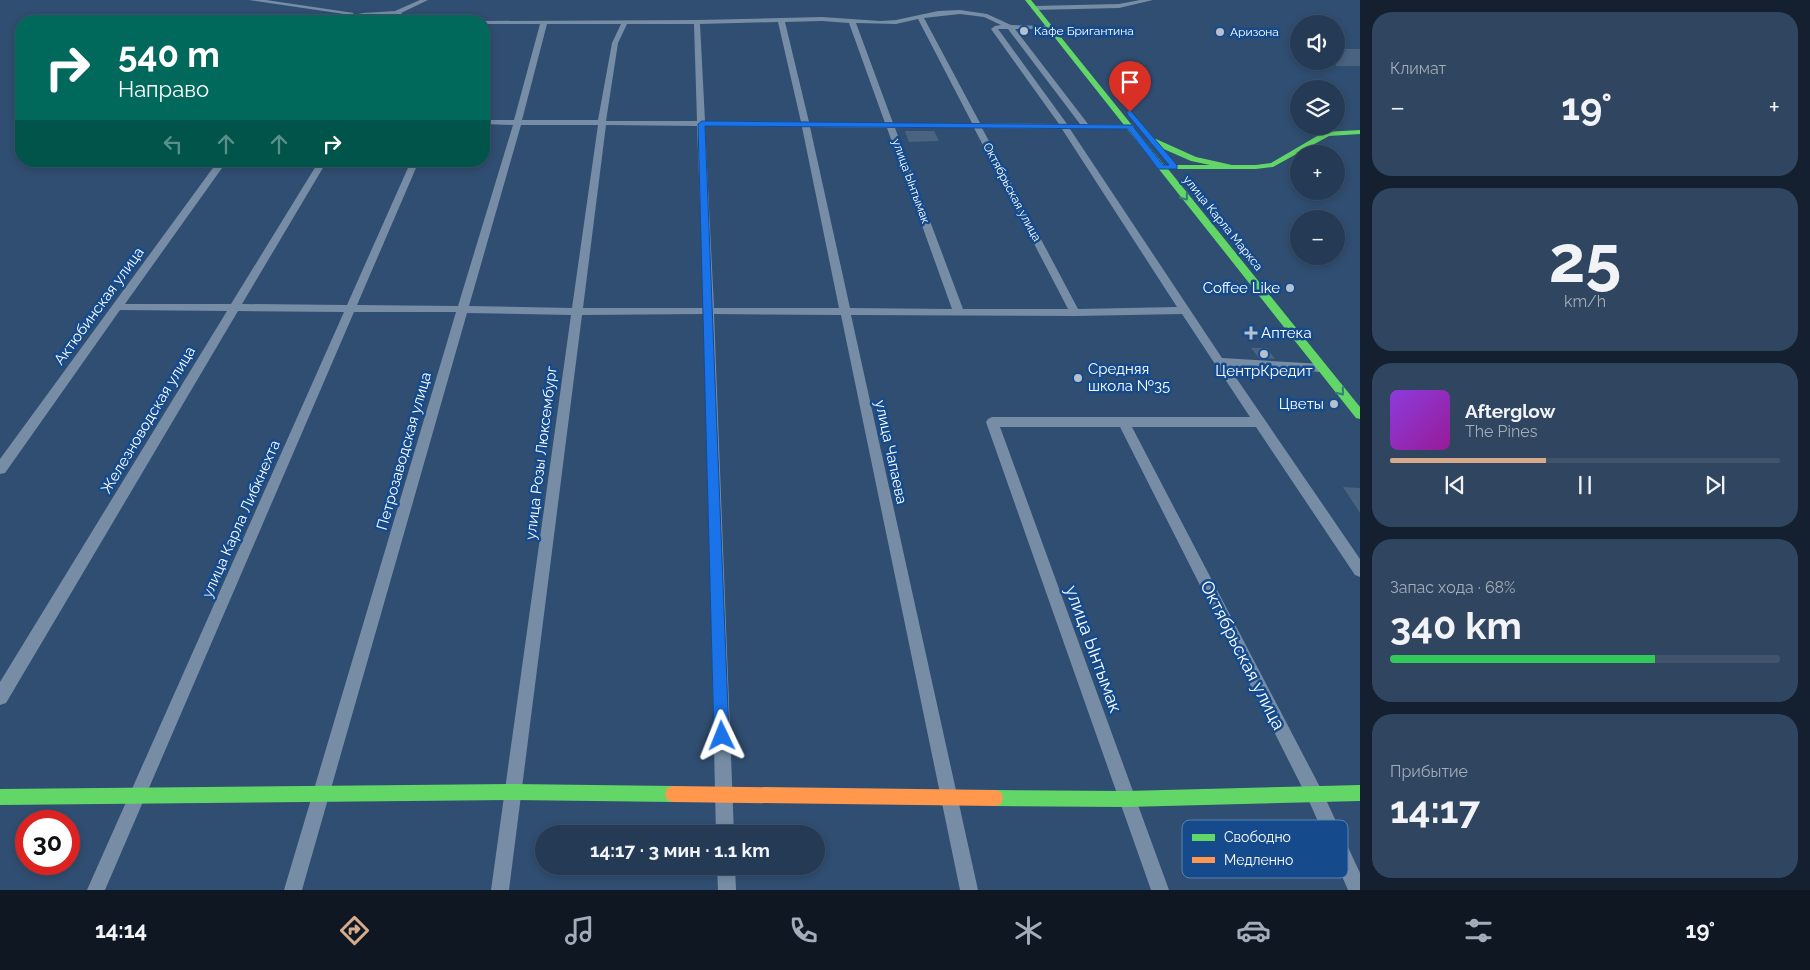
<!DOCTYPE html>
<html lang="ru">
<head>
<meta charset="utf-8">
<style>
	body { margin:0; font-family:Raleway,sans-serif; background:#30455f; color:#f1f3f6; height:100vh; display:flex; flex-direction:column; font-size:19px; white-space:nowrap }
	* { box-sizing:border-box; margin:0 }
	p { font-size:16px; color:#a3adb9 }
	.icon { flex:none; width:28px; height:28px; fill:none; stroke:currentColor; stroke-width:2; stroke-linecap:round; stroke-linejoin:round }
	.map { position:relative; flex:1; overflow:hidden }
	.details { display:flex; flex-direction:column; gap:12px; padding:12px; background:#14202f; width:450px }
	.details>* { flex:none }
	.guide { position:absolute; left:15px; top:15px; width:475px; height:152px; border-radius:20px; box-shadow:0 2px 8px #0003,0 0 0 1px #41546c; background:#00695c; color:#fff; overflow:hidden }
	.tools { position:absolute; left:1290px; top:15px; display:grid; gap:10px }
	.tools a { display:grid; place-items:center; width:55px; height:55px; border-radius:50%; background:#243a55; box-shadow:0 2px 8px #0003,0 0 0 1px #41546c; font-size:25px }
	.speed { position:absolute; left:15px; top:810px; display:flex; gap:10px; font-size:25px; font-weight:700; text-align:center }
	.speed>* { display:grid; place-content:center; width:65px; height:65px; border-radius:50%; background:#243a55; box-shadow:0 2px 8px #0003,0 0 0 1px #41546c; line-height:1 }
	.speed .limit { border:8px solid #d22; background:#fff; color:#111 }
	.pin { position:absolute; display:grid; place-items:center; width:42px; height:42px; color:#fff; margin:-51px -21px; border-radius:50% 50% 50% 0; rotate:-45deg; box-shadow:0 0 5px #0007 }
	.pin .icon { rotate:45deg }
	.me { position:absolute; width:55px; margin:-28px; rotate:358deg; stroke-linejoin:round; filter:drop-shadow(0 0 4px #0008) }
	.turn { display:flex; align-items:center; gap:18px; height:105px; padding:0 20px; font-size:22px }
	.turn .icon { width:65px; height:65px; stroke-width:2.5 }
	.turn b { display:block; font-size:35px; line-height:42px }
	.lanes { display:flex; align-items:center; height:48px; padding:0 20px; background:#0003; justify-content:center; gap:25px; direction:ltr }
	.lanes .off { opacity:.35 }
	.big { font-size:38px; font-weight:700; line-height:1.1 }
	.details .card { flex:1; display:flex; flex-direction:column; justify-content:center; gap:8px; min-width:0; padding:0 18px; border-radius:20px; background:#30455f }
	.details .dial { align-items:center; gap:0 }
	.dial b { font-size:65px; line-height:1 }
	.song { display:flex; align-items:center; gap:15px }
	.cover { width:60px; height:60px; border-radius:8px; background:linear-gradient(135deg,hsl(270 70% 55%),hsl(300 70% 35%)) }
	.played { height:5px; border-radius:2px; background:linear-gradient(90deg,#d6ab8b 40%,#41546c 40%) }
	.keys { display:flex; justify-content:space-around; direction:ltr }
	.heat { display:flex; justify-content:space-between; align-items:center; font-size:28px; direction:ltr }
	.charge { height:8px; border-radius:4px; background:linear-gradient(90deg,#34c759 68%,#41546c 0) }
	.trip { position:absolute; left:535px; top:825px; width:290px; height:50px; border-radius:25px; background:#243a55; box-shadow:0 2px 8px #0003,0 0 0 1px #41546c; font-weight:700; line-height:50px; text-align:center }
	.menu { display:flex; height:80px; justify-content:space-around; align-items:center; background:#0e1722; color:#a3adb9 }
	.menu .icon { width:35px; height:35px }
	.menu .current { color:#d6ab8b }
	.menu b { font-size:22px; color:#f1f3f6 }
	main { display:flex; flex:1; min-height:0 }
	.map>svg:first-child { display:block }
</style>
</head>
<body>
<main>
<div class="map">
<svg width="1360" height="890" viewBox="0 0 1360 890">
	<rect width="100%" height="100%" fill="#304e71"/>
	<g fill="#4a6380">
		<rect x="1336" y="49" width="24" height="17"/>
		<path d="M905,131h29l5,10 -30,1z"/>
		<path d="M1251,348h16l8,11 -16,-1z"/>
		<path d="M1343,487l17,1v25z"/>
	</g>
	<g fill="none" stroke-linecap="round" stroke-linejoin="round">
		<g fill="#778da5" fill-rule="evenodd">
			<path d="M249,0h17l88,13 -3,2z"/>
			<path d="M420,0h8l-27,13 7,5 49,1 3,2h-57l-8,-6 -70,6 38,-8 32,-2z"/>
			<path d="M1140,0h13l-34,8 -85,2 -3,-2 3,-2 85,-2z"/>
			<path d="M960,10l27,4 24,11 40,1v2l-2,1h-34l73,95 45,1 1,2 -4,2h-60l152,229 100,6 6,4 -6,4 -94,-6 132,193v18l-5,-2 -99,-148h-124l189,362 39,84v17h-12l-39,-89 -189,-374h-120l169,463h-18l-165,-468 2,-3 4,-2h258l-68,-103 -107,2 -224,-1 127,575h-18l-119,-575 -127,-1 20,520h-18l-12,-520 -122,1 -73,575h-18l80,-575 -104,-2 -165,577h-18l172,-578h-102l-249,578h-18l257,-578 -106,-1 -232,392 -6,2v-23l227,-371 -107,-1 -115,163 -5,1v-15l218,-298h9l-102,143h106l88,-143h8l-85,143 105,1 64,-144h8l-62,144 101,1 55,-181 -29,-1v-4h30l26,-96h-56l-2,-3 215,-1 125,-3 58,4 16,-1 42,-9zM960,14l24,3 17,8 -6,1 -4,3 68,95 -79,-1 -56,-105zM918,19l54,104h-79l-37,-100 40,1zM822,21l27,2 36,100 -76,-1 -24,-100zM778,22l23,100 -96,-1 -5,-97zM547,24h74l-9,19 -14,77h-76zM627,24h67l3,97h-91l12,-78zM998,29h10l72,95h-13zM521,125h77l-26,183 -103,-2zM606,125l91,1 7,182h-121zM705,126l97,1 37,181h-125zM810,127l77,1 65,181 -102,-1zM895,128h79l94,181h-105zM982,128l80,1 115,178 -99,2z"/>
			<path d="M717,866h18l1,24h-18z"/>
		</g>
		<g fill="#63d668" fill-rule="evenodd">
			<path d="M1025,0h6l133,165h46l-19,-4 -41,-18v-4h6l40,18 36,8h24l15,-2 53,-31 36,-2v4l-31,2 -56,31 -17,2h-88l192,238v12l-4,-1z"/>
			<path d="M514,784l159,2 6,2 2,6 -2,6 -6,2 -159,-2 -514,5v-16z"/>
			<path d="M1360,785v16l-234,6 -131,-1 -6,-2 -2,-6 2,-6 6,-2 131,1z"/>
		</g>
		<path fill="#ff974d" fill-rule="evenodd" d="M673,786l322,4 6,2 2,6 -2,6 -6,2 -322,-4 -6,-2 -2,-6 2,-6z"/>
	</g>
	<defs><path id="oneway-chevron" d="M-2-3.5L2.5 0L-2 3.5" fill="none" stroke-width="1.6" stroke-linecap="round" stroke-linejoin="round" transform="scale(1.25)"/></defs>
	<g stroke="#307c7f">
		<use href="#oneway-chevron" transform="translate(1185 197) rotate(52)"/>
		<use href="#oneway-chevron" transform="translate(1341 392) rotate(51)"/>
	</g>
	<path fill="#1a73e8" stroke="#114b97" d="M1130,110l47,55v4h-19l-30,-40 -423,-3 24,610 -2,5 -5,3 -6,-3 -2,-5 -16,-612 4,-3 428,4h2l31,40h6l-42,-51v-3z"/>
	<g fill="#b7c1cd" stroke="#154b8c" stroke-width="2">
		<circle cx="1024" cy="31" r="5"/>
		<circle cx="1220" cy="32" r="5"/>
		<circle cx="1290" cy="288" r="5"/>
		<path d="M1248.5 325.5h5v5h5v5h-5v5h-5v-5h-5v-5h5z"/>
		<circle cx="1264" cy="354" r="5"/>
		<circle cx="1078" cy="378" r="5"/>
		<circle cx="1334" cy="404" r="5"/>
	</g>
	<g text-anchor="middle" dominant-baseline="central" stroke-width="5" stroke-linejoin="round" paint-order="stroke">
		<g font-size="12" fill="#fff" stroke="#154b8c" text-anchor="start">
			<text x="1034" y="31">Кафе Бригантина</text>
			<text x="1230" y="32">Аризона</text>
		</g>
		<g font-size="12" fill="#fff" stroke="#154b8c">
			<text transform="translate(911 181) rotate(70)">улица Ынтымак</text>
			<text transform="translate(1012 192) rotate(62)">Октябрьская улица</text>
			<text transform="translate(1223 223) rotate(51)">улица Карла Маркса</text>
		</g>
		<g font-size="15" fill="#fff" stroke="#154b8c" text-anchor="end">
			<text x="1280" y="288">Coffee Like</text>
			<text x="1261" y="333" text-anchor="start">Аптека</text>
			<text x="1088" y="369" text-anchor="start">Средняя<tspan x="1088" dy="17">школа №35</tspan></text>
			<text x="1264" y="371" text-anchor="middle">ЦентрКредит</text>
			<text x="1324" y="404">Цветы</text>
		</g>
		<g font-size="15" fill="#fff" stroke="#154b8c">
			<text transform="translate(99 306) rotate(-54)">Актюбинская улица</text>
			<text transform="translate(148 420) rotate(-59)">Железноводская улица</text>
			<text transform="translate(404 451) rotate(-74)">Петрозаводская улица</text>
			<text transform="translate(891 452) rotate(78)">улица Чапаева</text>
			<text transform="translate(541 453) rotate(-83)">улица Розы Люксембург</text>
			<text transform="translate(241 519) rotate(-66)">улица Карла Либкнехта</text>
		</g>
		<g font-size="18" fill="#fff" stroke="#154b8c">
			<text transform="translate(1094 649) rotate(70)">улица Ынтымак</text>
			<text transform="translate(1243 655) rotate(63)">Октябрьская улица</text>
		</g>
	</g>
	<rect x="1182" y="820" width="166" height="58" rx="8" fill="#154b8c" stroke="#5b81ae" stroke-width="1"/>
	<rect x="1192" y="834" width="23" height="7" fill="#63d668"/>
	<rect x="1192" y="857" width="23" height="6" fill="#ff974d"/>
	<g font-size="14" fill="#fff">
		<text x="1224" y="842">Свободно</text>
		<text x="1224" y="865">Медленно</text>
	</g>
</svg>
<div class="tools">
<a><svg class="icon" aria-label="sound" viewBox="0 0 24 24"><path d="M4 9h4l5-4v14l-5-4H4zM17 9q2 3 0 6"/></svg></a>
<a><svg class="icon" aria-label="layers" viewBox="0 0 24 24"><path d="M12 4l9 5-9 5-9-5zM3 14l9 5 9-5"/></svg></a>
<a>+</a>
<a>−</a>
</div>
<div class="speed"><div class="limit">30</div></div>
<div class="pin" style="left:1130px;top:112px;background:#d93025"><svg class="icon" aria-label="arrive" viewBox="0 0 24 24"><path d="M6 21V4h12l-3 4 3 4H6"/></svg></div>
<svg class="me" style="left:722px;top:736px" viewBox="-20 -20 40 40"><path d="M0-17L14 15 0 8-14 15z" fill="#1a73e8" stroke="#fff" stroke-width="4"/></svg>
<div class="trip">14:17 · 3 мин · 1.1 km</div>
<div class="guide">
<div class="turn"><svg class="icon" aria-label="right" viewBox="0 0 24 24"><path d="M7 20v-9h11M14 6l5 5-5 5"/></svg><div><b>540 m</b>Направо</div></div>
<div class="lanes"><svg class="icon off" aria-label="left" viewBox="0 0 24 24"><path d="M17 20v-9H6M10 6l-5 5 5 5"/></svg><svg class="icon off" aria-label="ahead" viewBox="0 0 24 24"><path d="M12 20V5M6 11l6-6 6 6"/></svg><svg class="icon off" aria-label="ahead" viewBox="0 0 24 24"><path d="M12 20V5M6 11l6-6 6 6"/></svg><svg class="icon" aria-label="right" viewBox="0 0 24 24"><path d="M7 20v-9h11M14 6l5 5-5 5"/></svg></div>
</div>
</div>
<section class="details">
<div class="card"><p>Климат</p>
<div class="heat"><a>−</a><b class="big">19°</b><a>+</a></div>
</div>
<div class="card dial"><b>25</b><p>km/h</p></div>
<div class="card">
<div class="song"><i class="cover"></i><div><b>Afterglow</b><p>The Pines</p></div></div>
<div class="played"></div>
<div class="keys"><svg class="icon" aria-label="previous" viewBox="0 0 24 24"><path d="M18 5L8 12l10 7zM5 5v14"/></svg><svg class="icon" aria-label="pause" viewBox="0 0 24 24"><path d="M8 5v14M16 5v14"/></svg><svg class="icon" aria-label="next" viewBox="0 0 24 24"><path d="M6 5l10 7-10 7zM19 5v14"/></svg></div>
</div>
<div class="card"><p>Запас хода · 68%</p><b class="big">340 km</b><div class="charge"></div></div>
<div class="card"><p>Прибытие</p><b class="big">14:17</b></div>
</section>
</main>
<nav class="menu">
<b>14:14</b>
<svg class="icon current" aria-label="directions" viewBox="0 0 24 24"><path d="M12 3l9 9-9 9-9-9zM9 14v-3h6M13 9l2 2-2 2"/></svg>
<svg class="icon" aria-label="music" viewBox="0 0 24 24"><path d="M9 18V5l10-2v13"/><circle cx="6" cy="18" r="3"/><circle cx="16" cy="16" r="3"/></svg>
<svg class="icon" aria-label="phone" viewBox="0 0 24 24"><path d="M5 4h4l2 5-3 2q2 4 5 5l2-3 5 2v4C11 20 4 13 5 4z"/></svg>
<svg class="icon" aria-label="climate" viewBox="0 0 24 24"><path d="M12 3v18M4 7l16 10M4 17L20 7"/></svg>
<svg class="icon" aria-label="car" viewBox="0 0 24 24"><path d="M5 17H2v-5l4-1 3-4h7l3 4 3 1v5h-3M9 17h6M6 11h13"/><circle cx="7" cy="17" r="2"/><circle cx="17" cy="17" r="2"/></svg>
<svg class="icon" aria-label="filters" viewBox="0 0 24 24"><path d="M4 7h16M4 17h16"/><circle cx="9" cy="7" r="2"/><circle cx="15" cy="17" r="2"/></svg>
<b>19°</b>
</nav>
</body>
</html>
